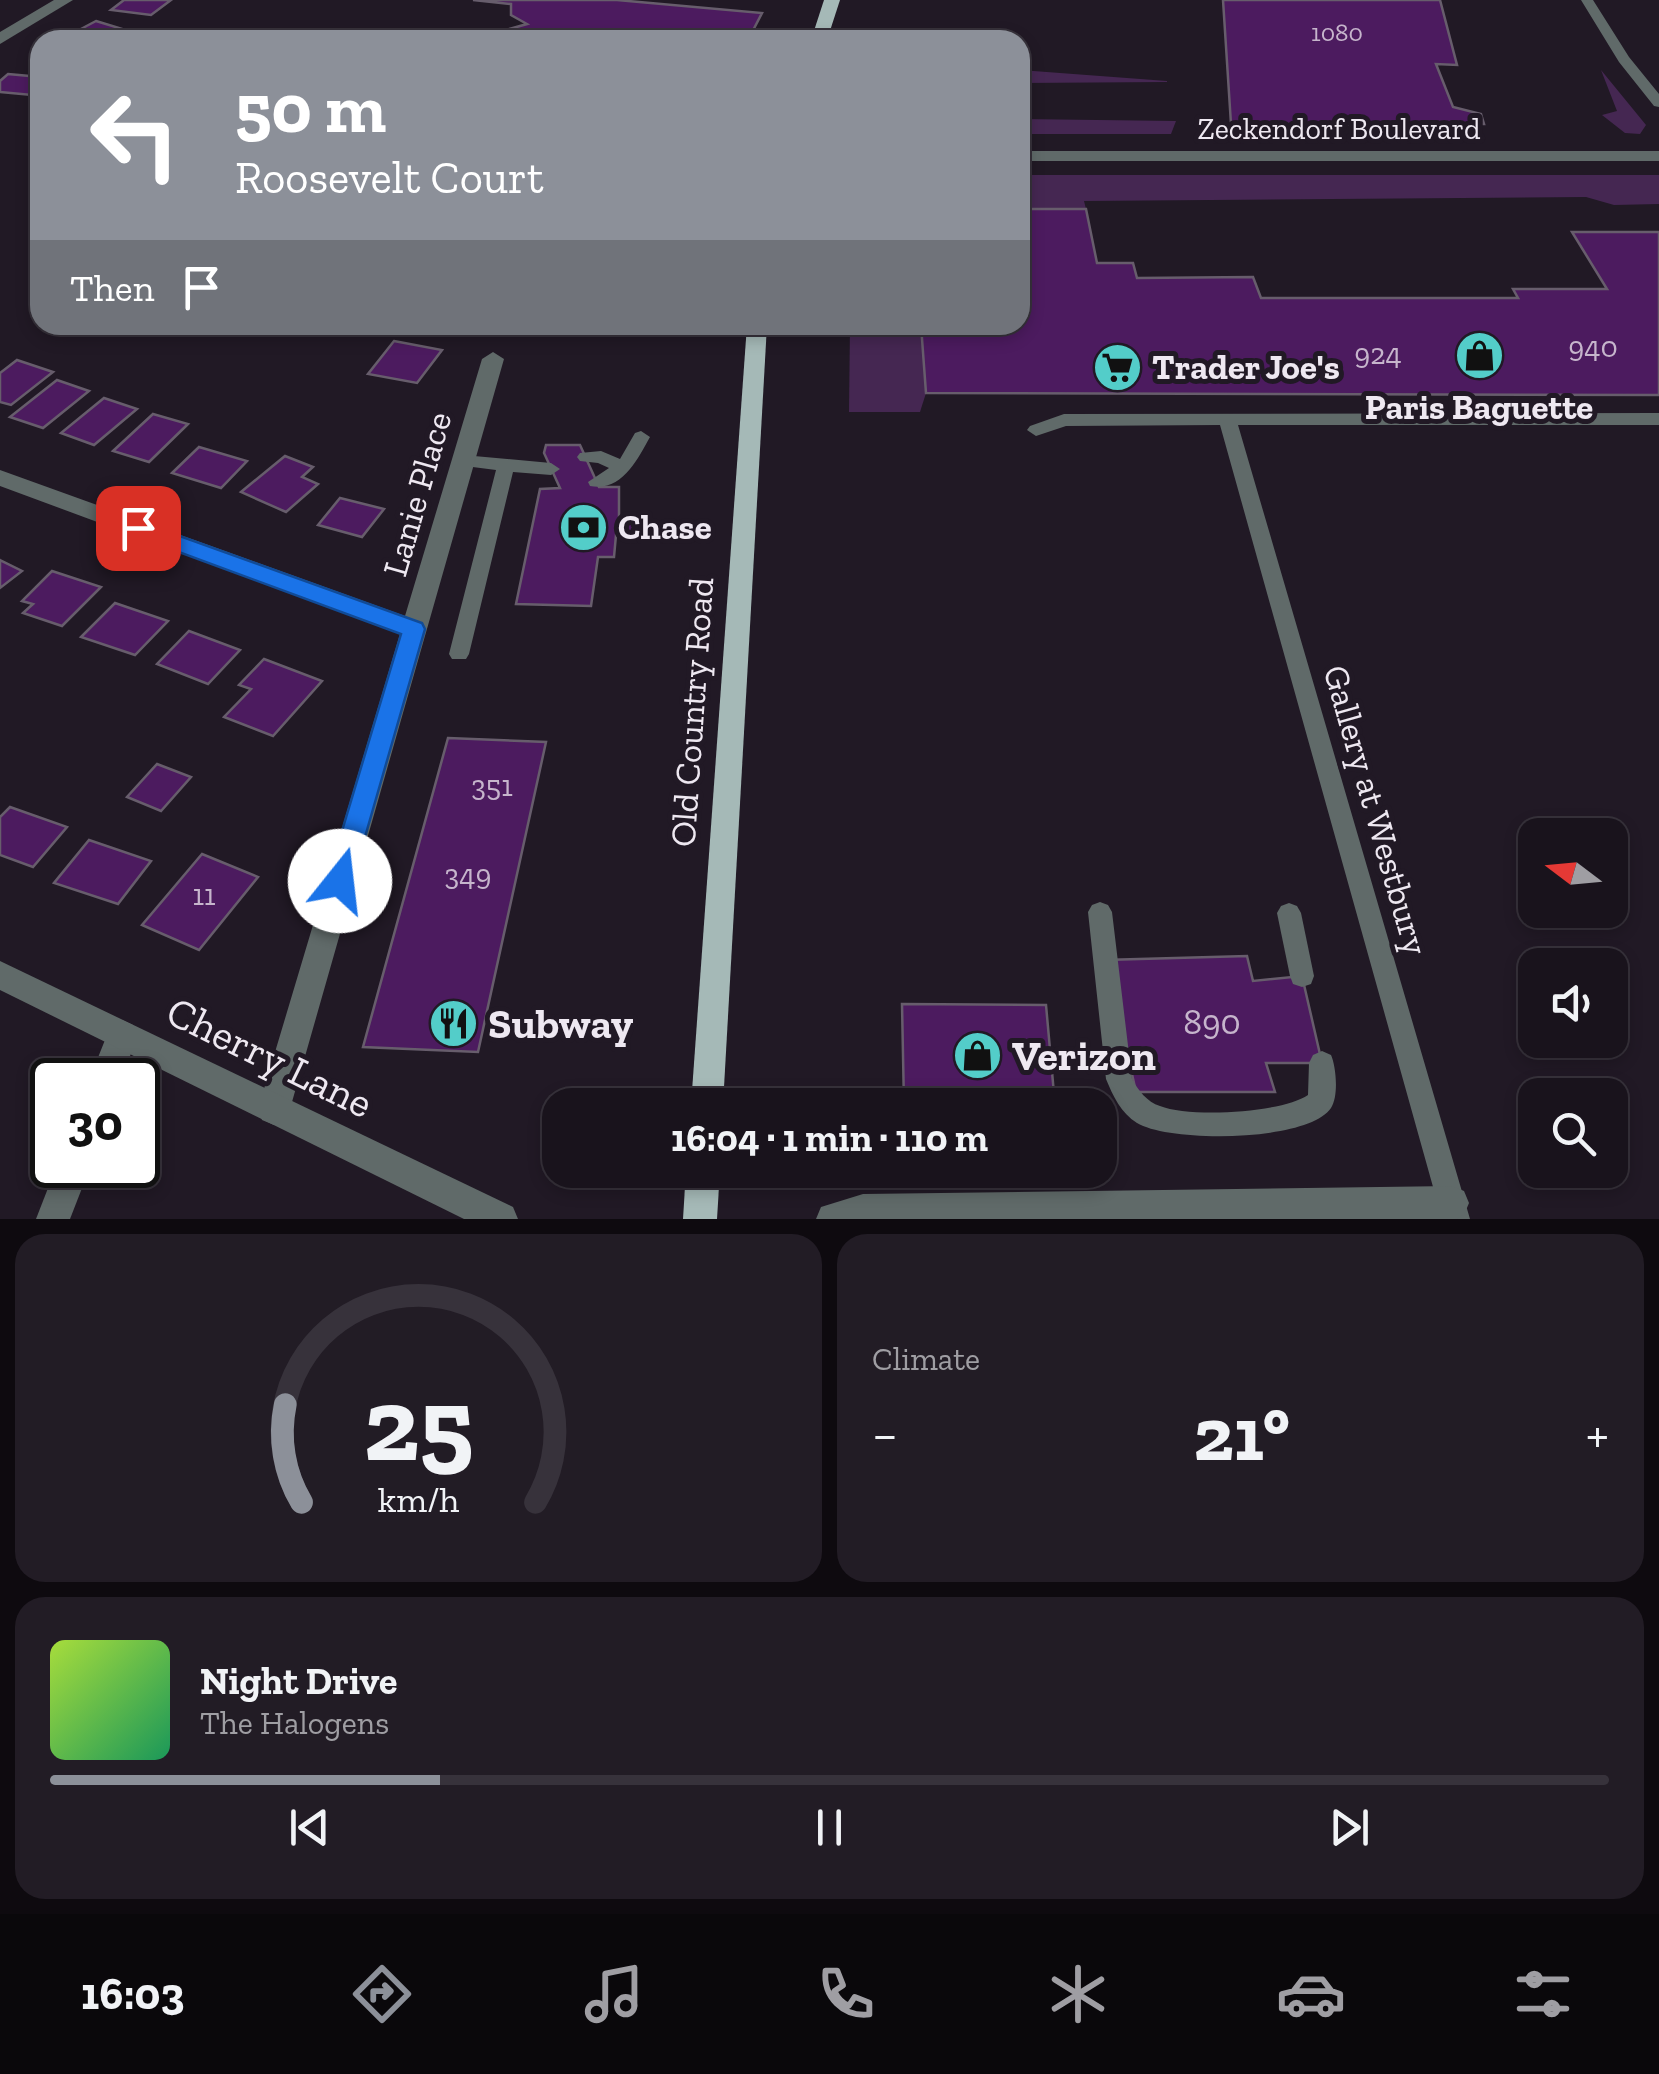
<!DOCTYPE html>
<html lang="en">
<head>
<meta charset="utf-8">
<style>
	body { margin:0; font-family:"Zilla Slab",serif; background:#221c25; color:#f1f3f6; height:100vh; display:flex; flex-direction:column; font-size:38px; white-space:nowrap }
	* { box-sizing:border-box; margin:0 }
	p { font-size:32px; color:#9f9ea3 }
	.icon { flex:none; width:55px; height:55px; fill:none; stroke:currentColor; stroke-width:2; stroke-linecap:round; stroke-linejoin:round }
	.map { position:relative; height:1219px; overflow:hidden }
	.side { display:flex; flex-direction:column; gap:15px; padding:15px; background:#0e0a0f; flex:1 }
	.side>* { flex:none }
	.top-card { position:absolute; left:30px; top:30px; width:1000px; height:305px; border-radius:30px; box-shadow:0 5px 15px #0003,0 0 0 2px #37323b; background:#8c9099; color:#fff; overflow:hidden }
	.needle { width:65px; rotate:286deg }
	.tools { position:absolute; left:1518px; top:818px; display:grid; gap:20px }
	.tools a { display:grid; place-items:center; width:110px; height:110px; border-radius:20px; background:#19131c; box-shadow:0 5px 15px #0003,0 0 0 2px #37323b; font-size:50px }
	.speed { position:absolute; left:30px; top:1058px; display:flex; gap:20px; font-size:50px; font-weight:700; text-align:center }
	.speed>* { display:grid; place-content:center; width:130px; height:130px; border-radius:50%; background:#19131c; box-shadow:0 5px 15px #0003,0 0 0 2px #37323b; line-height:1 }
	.speed .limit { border:5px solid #111; border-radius:15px; background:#fff; color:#111 }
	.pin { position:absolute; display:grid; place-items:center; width:85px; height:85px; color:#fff; margin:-42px; border-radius:20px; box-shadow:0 5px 15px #0006 }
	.me { position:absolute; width:110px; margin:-55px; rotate:16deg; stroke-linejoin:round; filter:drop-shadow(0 0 8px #0008) }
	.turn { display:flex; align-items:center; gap:35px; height:210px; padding:0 40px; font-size:45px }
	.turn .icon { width:130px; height:130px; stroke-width:2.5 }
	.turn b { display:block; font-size:70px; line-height:85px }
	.then { display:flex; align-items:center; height:95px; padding:0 40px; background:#0003; gap:20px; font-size:38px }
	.big { font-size:75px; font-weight:700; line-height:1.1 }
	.side .card { flex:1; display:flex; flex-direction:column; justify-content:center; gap:15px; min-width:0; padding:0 35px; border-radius:30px; background:#221c25 }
	.side .dial { align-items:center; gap:0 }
	.dial svg { height:260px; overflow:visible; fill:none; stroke:#37323b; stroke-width:7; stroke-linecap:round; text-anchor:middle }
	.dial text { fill:#f1f3f6; stroke:none }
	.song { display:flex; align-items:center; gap:30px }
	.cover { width:120px; height:120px; border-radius:15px; background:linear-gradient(135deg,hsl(80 70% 55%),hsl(150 70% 35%)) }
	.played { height:10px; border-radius:5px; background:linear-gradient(90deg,#8c9099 25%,#37323b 25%) }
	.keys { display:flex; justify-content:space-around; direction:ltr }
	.heat { display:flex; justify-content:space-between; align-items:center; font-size:55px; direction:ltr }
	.side .tiles { flex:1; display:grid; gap:15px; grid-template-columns:1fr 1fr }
	.card:last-child { grid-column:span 2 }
	.trip { position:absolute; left:542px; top:1088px; width:575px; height:100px; border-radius:30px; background:#19131c; box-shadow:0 5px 15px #0003,0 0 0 2px #37323b; font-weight:700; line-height:100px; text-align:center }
	.tabs { display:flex; height:160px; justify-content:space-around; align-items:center; background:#0a080b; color:#9f9ea3 }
	.tabs .icon { width:70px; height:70px }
	.tabs .active { color:#8c9099 }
	.tabs b { font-size:45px; color:#f1f3f6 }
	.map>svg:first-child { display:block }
</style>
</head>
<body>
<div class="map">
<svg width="1659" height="1219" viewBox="0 0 1659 1219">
	<rect width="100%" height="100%" fill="#211925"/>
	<g fill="#452752">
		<path d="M1020,70l147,11v1l-147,1z"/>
		<path d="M1601,70l45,55 -6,9 -15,-1 -23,-18 15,-4z"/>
		<path d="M1020,119l156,2 -5,13h-151z"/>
		<path d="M1020,175h639v29l-45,1 -28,-8 -502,4 2,8h-66z"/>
		<path d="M850,325h71l5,68 -6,19h-71z"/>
	</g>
	<g fill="#4c1b5f" stroke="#675d6c" stroke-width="2.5">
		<path d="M124,0h47l-20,15 -40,-5z"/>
		<path d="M473,0h144l145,13 -14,27h-203l-9,-7 -25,7h-41l57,-16 -16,-9v-11z"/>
		<path d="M1223,0h217l17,65 -21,-1 17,43 28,7 3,10h-253z"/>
		<path d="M96,21l33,10 -16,9 -51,-1z"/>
		<path d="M8,74l32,3v12l-8,6 -32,-3v-11z"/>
		<path d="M1020,209h66l11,54h36l4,15 116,-1 8,21h257l-5,-9h94l-35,-57h87v163l-733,-2 -5,-68h99z"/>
		<path d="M394,341l48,9 -25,33 -49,-9z"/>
		<path d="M17,360l36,12 -42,33 -11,-3v-29z"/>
		<path d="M57,380l32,11 -46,37 -33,-11z"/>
		<path d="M104,398l33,11 -43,36 -33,-12z"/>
		<path d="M153,414l35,10 -39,38 -36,-11z"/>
		<path d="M546,445h34l19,42h20v31l16,1 -2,16h-17l-2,22h-16l-7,49 -75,-2 24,-115 20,-1 -16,-35z"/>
		<path d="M199,447l48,14 -26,27 -49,-15z"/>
		<path d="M285,456l28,11 -11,10 16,7 -32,28 -45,-20z"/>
		<path d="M340,498l44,11 -22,28 -44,-12z"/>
		<path d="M0,560l22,11 -22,17z"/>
		<path d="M52,571l49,16 -39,39 -39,-13 10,-9 -11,-3z"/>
		<path d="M115,603l53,18 -33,34 -54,-18z"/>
		<path d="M189,631l51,19 -32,34 -51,-20z"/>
		<path d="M264,659l58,22 -49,55 -49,-19 27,-28 -12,-4z"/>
		<path d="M448,738l98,4 -68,310 -115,-5z"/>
		<path d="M157,764l34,13 -30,34 -34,-14z"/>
		<path d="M10,807l57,20 -34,40 -33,-12v-38z"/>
		<path d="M89,840l62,21 -33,43 -64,-21z"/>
		<path d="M202,854l56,23 -59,73 -57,-25z"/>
		<path d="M1247,956l6,25 49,-5 20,87h-56l9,29h-139l-4,-18 -13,-2 -15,-112z"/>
		<path d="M902,1004l144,1 9,100h-151z"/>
	</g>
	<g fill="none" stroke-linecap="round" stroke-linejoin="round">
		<g fill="#606a69" fill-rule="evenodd">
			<path d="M1581,0h12l36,57 30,37v13l-5,-1 -35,-44z"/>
			<path d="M1659,413v12h-421l232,794h-28l-222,-794 -154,1 -30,10 -9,-6 3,-4 34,-12z"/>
			<path d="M641,431l9,6c-13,23 -28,55 -60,49l-2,-4 21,-14 -11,-5 -18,-2 -3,-4 3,-4 21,-2 19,8 15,-26z"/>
			<path d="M463,455l88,8 9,6 -9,6 -38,-3 -44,182 -3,5h-14l-3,-5 47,-184 -39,-5 -3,-4 3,-4z"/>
			<path d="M1100,902l8,3 4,7 20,167c6,11 15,23 28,27 30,12 122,7 148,-11l1,-32 4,-8 9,-4 9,4c5,11 8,41 0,53 -23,34 -161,35 -194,15 -16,-10 -24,-27 -31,-44l-18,-167 4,-7z"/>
			<path d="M1289,903l8,3 4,7 13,63 -3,8 -9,3 -9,-3 -3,-8 -13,-63 4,-7z"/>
		</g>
		<g fill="#606a69" fill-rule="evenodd">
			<path d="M54,0h19l-73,44v-12z"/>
			<path d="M493,352l11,7 -214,750 -4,11 -12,5 -12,-5 -4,-11 142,-475 -400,-148v-16l405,146 77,-257z"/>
			<path d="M122,1020l11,5 5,10 -17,45h-32l22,-55z"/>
			<path d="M57,1165h34l-21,54h-34z"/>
			<path d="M1452,1186l12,5 5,12 -5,12 -9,4h-639l5,-12 42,-13z"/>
		</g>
		<g fill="#606a69" fill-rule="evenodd">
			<rect x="1020" y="151" width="639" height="10"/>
			<path d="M0,961l513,246 5,12h-54l-464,-229z"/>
		</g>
		<g fill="#a5b9b7" fill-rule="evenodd">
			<path d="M824,0h16l-13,40h-16z"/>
			<path d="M747,325h20l-44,780h-32z"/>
			<path d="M686,1170h34l-3,49h-34z"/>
		</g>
	</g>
	<path fill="#1a73e8" stroke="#114b97" stroke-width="2.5" d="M138,521l284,102 3,6 -75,260h-19l-4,-8 74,-247 -271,-100 -3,-6z"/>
	<defs>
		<symbol id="shop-disc" viewBox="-11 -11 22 22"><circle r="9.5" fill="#53cdc9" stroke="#211925"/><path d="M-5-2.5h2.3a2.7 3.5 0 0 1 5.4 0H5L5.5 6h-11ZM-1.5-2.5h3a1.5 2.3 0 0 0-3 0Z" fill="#111"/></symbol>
		<symbol id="supermarket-disc" viewBox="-11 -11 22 22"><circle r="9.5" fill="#53cdc9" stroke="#211925"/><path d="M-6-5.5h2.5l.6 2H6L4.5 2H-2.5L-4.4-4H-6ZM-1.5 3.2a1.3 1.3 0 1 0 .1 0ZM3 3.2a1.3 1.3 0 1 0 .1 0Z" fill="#111"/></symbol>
		<symbol id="bank-disc" viewBox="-11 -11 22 22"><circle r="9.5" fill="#53cdc9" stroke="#211925"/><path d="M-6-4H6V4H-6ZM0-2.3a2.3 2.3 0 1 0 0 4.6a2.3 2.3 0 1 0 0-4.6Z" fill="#111"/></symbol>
		<symbol id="restaurant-disc" viewBox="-11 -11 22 22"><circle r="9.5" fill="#53cdc9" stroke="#211925"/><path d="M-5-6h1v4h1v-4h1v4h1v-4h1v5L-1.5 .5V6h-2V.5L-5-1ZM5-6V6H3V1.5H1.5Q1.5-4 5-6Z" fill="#111"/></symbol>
	</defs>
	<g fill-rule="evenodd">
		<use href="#shop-disc" x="1452" y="328" width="55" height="55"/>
		<use href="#supermarket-disc" x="1090" y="340" width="55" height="55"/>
		<use href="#bank-disc" x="556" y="500" width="55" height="55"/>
		<use href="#restaurant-disc" x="426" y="996" width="55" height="55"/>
		<use href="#shop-disc" x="950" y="1028" width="55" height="55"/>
	</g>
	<g text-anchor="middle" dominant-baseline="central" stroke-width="10" stroke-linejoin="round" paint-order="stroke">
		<g font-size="25" fill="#c6b5cc">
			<text x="1337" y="32">1080</text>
		</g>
		<g font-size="30" fill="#eee8f1" stroke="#211925">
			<text x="1339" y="129">Zeckendorf Boulevard</text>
		</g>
		<g font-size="30" fill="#c6b5cc">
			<text x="1593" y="347">940</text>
			<text x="1378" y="354">924</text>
			<text x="492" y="786">351</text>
			<text x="468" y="875">349</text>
			<text x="204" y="895">11</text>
		</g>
		<g font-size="35" font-weight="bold" fill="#eee8f1" stroke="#211925" text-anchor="start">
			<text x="1152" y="367">Trader Joe's</text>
			<text x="1479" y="407" text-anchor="middle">Paris Baguette</text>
			<text x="618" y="527">Chase</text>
		</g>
		<g font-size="35" fill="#eee8f1" stroke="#211925">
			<text transform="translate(417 494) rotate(-74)">Lanie Place</text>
			<text transform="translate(692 712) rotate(-86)">Old Country Road</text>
			<text transform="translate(1376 810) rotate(74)">Gallery at Westbury</text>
		</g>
		<g font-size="35" fill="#c6b5cc">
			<text x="1212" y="1022">890</text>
		</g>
		<g font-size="42" font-weight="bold" fill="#eee8f1" stroke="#211925" text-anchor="start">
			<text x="488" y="1023">Subway</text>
			<text x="1012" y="1055">Verizon</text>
		</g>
		<g font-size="42" fill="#eee8f1" stroke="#211925">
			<text transform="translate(270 1057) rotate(26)">Cherry Lane</text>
		</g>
	</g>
</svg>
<div class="tools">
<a><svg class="needle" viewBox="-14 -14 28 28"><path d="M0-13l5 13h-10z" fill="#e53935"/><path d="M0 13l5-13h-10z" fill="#9f9ea3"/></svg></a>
<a><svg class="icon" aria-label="sound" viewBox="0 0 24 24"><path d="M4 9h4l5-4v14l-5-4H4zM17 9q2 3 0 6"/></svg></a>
<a><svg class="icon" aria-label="search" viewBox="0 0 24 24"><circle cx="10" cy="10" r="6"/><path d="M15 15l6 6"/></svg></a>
</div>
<div class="speed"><div class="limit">30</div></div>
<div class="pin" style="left:138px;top:528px;background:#d93025"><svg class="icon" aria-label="arrive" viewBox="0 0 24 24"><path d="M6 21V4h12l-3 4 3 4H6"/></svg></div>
<svg class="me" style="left:340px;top:881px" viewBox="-20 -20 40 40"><circle r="19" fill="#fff"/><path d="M0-13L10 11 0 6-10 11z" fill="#1a73e8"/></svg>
<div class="trip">16:04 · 1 min · 110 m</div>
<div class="top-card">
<div class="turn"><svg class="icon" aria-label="left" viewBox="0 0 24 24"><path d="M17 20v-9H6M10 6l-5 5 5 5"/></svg><div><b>50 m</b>Roosevelt Court</div></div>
<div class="then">Then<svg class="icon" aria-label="arrive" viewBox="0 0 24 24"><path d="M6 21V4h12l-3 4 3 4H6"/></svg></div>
</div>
</div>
<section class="side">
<div class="tiles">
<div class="card dial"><svg viewBox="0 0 100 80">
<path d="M14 69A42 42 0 1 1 86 69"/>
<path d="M14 69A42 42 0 0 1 9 39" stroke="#8c9099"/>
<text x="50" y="56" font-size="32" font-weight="700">25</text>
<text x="50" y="72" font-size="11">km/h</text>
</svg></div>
<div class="card"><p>Climate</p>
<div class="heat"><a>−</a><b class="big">21°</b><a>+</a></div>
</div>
<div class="card">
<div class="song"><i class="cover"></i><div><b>Night Drive</b><p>The Halogens</p></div></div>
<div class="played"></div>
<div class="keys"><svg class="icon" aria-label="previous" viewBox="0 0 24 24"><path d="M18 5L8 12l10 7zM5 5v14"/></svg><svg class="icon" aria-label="pause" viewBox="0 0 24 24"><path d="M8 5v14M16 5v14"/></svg><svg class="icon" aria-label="next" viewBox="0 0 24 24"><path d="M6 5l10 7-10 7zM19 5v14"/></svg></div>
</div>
</div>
</section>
<nav class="tabs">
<b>16:03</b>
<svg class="icon active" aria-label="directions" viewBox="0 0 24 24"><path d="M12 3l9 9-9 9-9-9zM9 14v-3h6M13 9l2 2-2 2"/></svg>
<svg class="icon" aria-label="music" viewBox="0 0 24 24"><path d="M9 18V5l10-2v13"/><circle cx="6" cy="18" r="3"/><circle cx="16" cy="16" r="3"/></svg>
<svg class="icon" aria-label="phone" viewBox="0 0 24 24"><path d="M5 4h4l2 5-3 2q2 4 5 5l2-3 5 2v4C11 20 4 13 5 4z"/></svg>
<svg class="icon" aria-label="climate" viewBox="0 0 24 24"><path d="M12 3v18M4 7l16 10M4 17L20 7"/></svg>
<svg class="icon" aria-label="car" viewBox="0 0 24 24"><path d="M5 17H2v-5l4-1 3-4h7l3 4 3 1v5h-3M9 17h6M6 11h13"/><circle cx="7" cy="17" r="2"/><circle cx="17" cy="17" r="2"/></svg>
<svg class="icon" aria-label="filters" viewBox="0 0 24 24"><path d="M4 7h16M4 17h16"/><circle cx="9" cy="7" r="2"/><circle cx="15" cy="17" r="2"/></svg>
</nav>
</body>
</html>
